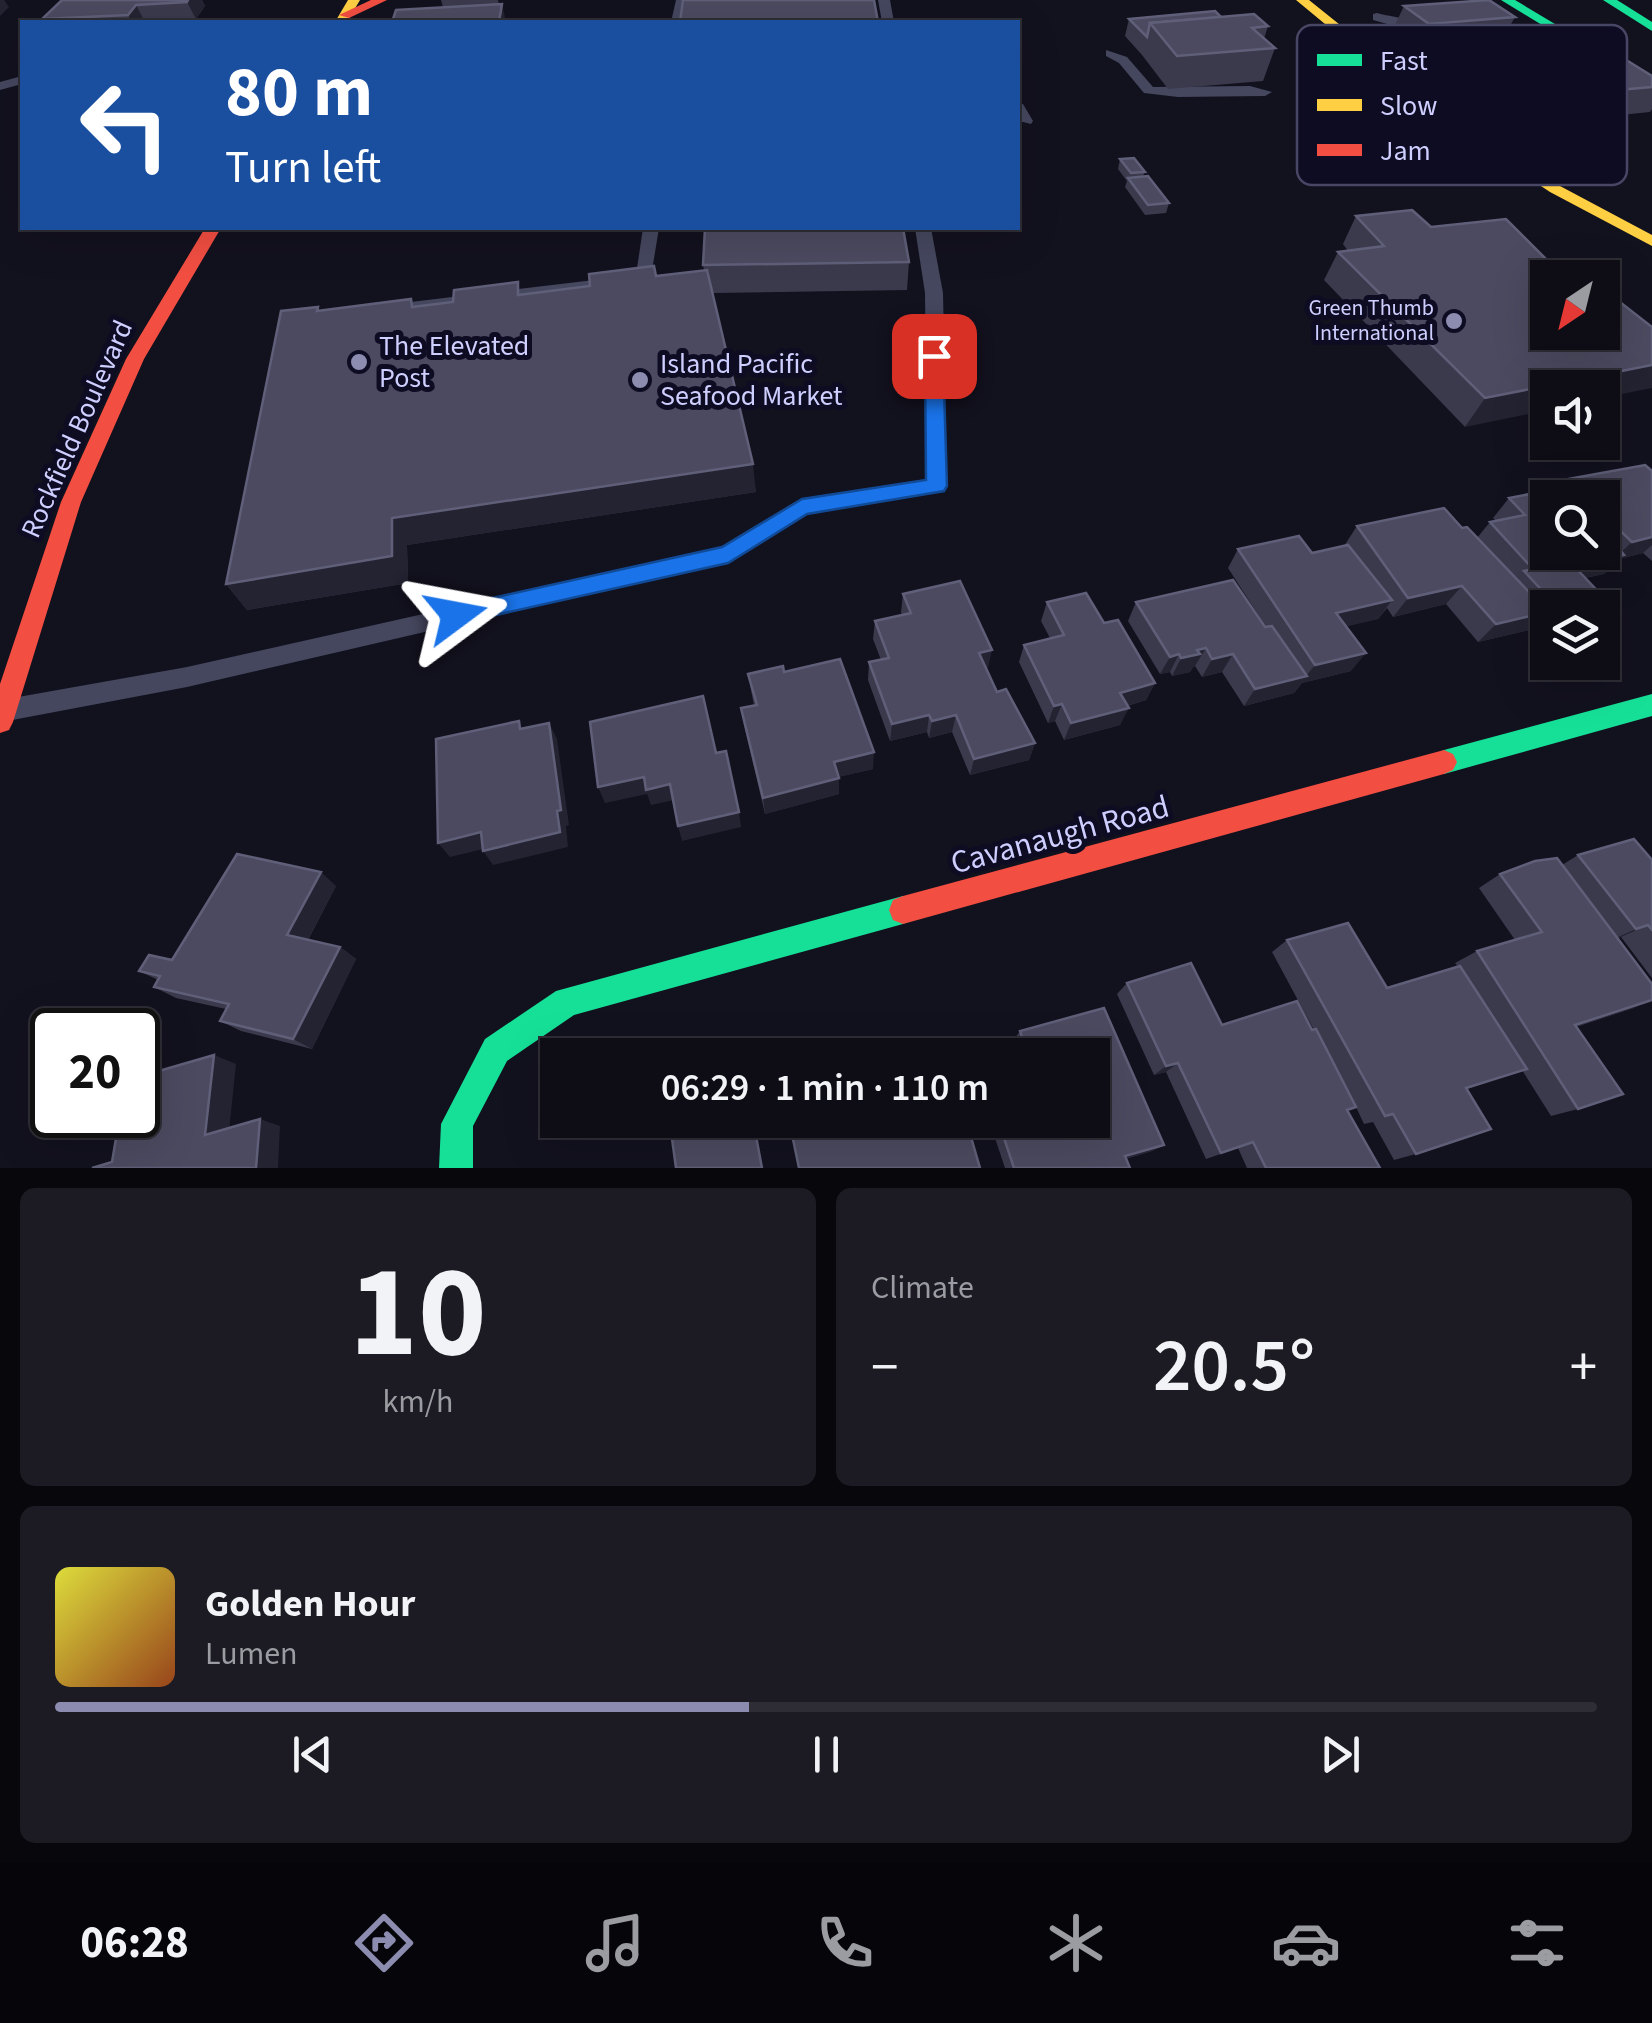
<!DOCTYPE html>
<html lang="en">
<head>
<meta charset="utf-8">
<style>
	body { margin:0; font-family:"Source Sans 3",sans-serif; background:#1c1b23; color:#f1f3f6; height:100vh; display:flex; flex-direction:column; font-size:38px; white-space:nowrap }
	* { box-sizing:border-box; margin:0 }
	p { font-size:32px; color:#9b9ca1 }
	.icon { flex:none; width:55px; height:55px; fill:none; stroke:currentColor; stroke-width:2; stroke-linecap:round; stroke-linejoin:round }
	.map { position:relative; height:1168px; overflow:hidden }
	.details { display:flex; flex-direction:column; gap:20px; padding:20px; background:#08070c; flex:1 }
	.details>* { flex:none }
	.top-card { position:absolute; left:20px; top:20px; width:1000px; height:210px; border-radius:0px; box-shadow:0 10px 40px #0002,0 0 0 2px #2e2d35; background:#1a4fa0; color:#fff; overflow:hidden }
	.needle { width:65px; rotate:215deg }
	.tools { position:absolute; left:1530px; top:260px; display:grid; gap:20px }
	.tools a { display:grid; place-items:center; width:90px; height:90px; border-radius:0px; background:#0e0d16; box-shadow:0 10px 40px #0002,0 0 0 2px #2e2d35; font-size:50px }
	.speed { position:absolute; left:30px; top:1008px; display:flex; gap:20px; font-size:50px; font-weight:700; text-align:center }
	.speed>* { display:grid; place-content:center; width:130px; height:130px; border-radius:50%; background:#0e0d16; box-shadow:0 10px 40px #0002,0 0 0 2px #2e2d35; line-height:1 }
	.speed .limit { border:5px solid #111; border-radius:15px; background:#fff; color:#111 }
	.pin { position:absolute; display:grid; place-items:center; width:85px; height:85px; color:#fff; margin:-42px; border-radius:20px; box-shadow:0 5px 15px #0006 }
	.me { position:absolute; width:110px; margin:-55px; rotate:77deg; stroke-linejoin:round; filter:drop-shadow(0 0 8px #0008) }
	.turn { display:flex; align-items:center; gap:35px; height:210px; padding:0 40px; font-size:45px }
	.turn .icon { width:130px; height:130px; stroke-width:2.5 }
	.turn b { display:block; font-size:70px; line-height:85px }
	.big { font-size:75px; font-weight:600; line-height:1.1 }
	.details .tile { flex:1; display:flex; flex-direction:column; justify-content:center; gap:15px; min-width:0; padding:0 35px; border-radius:15px; background:#1c1b23 }
	.details .dial { align-items:center; gap:0 }
	.dial b { font-size:130px; line-height:1 }
	.song { display:flex; align-items:center; gap:30px }
	.cover { width:120px; height:120px; border-radius:15px; background:linear-gradient(135deg,hsl(60 70% 55%),hsl(20 70% 35%)) }
	.played { height:10px; border-radius:5px; background:linear-gradient(90deg,#8c8cb0 45%,#2e2d35 45%) }
	.keys { display:flex; justify-content:space-around; direction:ltr }
	.heat { display:flex; justify-content:space-between; align-items:center; font-size:55px; direction:ltr }
	.details .tiles { flex:1; display:grid; gap:20px; grid-template-columns:1fr 1fr }
	.tile:last-child { grid-column:span 2 }
	.trip { position:absolute; left:540px; top:1038px; width:570px; height:100px; border-radius:0px; background:#0e0d16; box-shadow:0 10px 40px #0002,0 0 0 2px #2e2d35; font-weight:600; line-height:100px; text-align:center }
	.tab-bar { display:flex; height:160px; justify-content:space-around; align-items:center; background:#060509; color:#9b9ca1 }
	.tab-bar .icon { width:70px; height:70px }
	.tab-bar .current { color:#8c8cb0 }
	.tab-bar b { font-size:45px; color:#f1f3f6 }
	.map>svg:first-child { display:block }
</style>
</head>
<body>
<div class="map">
<svg width="1652" height="1168" viewBox="0 0 1652 1168">
	<rect width="100%" height="100%" fill="#12111e"/>
	<g fill="none" stroke-linecap="round" stroke-linejoin="round">
		<g fill="#45475f" fill-rule="evenodd">
			<path d="M676,0h12l-5,22h-12z"/>
			<path d="M878,0h12l4,22h-12z"/>
			<path d="M1377,13c14,4 42,7 51,12l-19,5 -36,-10v-6z"/>
			<path d="M1479,18l22,4 37,26 -24,17h-8v-6l18,-11 -31,-20 -18,-3v-6z"/>
			<path d="M1106,50l21,7 26,30 97,-1 22,6 -7,4 -87,1 -34,-4 -25,-30 -13,-7z"/>
			<path d="M22,76v8l-22,6v-8z"/>
			<path d="M1018,103l5,1 10,17 -2,3 -12,-3z"/>
			<path d="M643,228h16l-9,55 -264,32 -9,-5 9,-5 250,-30z"/>
			<path d="M915,228h16l12,65 4,193 -3,5 -137,23 -79,48 -541,125 -180,34 -7,-3v-16l7,-3 180,-32 535,-120 73,-45 132,-22 -2,-187z"/>
		</g>
		<g fill="#16e098" fill-rule="evenodd">
			<path d="M1501,0h14l137,82v10z"/>
			<path d="M1603,0h14l35,22v9z"/>
			<path d="M1652,694v22l-208,58 -9,-4 -4,-8 4,-8 9,-4z"/>
			<path d="M903,896l10,4 4,10 -4,10 -10,4 -329,91 -67,46 -34,65v42h-34l2,-44 44,-85 71,-48z"/>
		</g>
		<g fill="#ffcf43" fill-rule="evenodd">
			<path d="M348,0h12l-13,22h-12z"/>
			<path d="M1296,0h13l142,114 109,72 92,49v11l-102,-54 -109,-72z"/>
		</g>
		<g fill="#f24e42" fill-rule="evenodd">
			<path d="M371,0h16l-38,18 -10,-3z"/>
			<path d="M205,228h16l-77,131 -63,143 -68,220 -4,8 -9,3v-49l61,-182 65,-143z"/>
			<path d="M1444,750l9,4 4,8 -4,8 -9,4 -541,150 -10,-4 -4,-10 4,-10 10,-4z"/>
		</g>
	</g>
	<g fill="#3b3a4d" fill-rule="evenodd">
		<path d="M62,0h140l3,6 -9,13 -51,3h-101l-2,-3z"/>
		<path d="M441,0h57l1,4 -56,3z"/>
		<path d="M1404,6l111,11 -14,25 -84,8 -25,-19z"/>
		<path d="M1221,17l47,9 -4,13 11,9 -12,33 -95,8 -26,-34 -17,-19 4,-17z"/>
		<path d="M1553,54l99,22v33l-2,3 -49,5 -14,-2 -49,-35z"/>
		<path d="M1120,159l25,13 -2,4 26,27 -3,10 -21,2 -20,-28 2,-6 -9,-12z"/>
		<path d="M1356,216l192,116 -83,95 -141,-147 14,-28 10,-1 -5,-7z"/>
		<path d="M909,262l-2,28 -194,3 43,199 -349,53 1,38 -161,27 -21,-26 92,-277 2,4 91,-12 3,8 176,-21 114,-16 -1,-5z"/>
		<path d="M1652,471v90l-9,-8 -24,6 -15,15 -19,4 17,30h-54v22l-4,1 -7,-8 -8,7 -51,12 -32,-38 -53,13 -6,-9 -9,11 -32,7 5,45 -49,12 -8,10 -50,13 -22,-34 -20,5 -7,-11 -2,1 -3,5 -18,4 -2,-4 -10,2 -32,-53 8,-19 130,25 -38,-59 10,-19 74,4 32,-7 13,-20 105,2 15,10 13,-16 6,-1 -3,-3 16,-20 46,-4 13,-15zM1548,498h54v54z"/>
		<path d="M903,594l85,74h-2l11,24 38,51 -6,17 -59,15 -18,-43 -23,6 -2,-6 -37,9 -22,-61 1,-18 12,-2 -8,-21 2,-18 27,-6 -1,-3z"/>
		<path d="M1047,602l57,21 51,60 -9,17 -19,6 -7,19 -56,15 -9,-19 -7,2 -29,-61 5,-17 26,-7 -9,-17z"/>
		<path d="M748,674l125,95 -35,8 1,17 -74,20 -21,-89 -3,-17 13,-2z"/>
		<path d="M1578,855l74,5v118l-31,-41 -3,1 16,70 -58,19 2,82 -27,7 -29,-46 -55,19 -51,65 -22,6 -21,-38 -9,2 -8,-17 -8,3 32,58h-133l-9,-20 -32,11 -40,-87 -12,3 -37,-81 10,-11 95,42 90,5h2l-42,-78 15,-12 100,48 71,-21 -3,-4 22,-12 38,-11 -36,-52 21,-14 62,-9z"/>
		<path d="M336,886l-28,54 32,7 16,12 -44,90 -71,-18 -21,-10 6,-12 -50,-11 -22,-11 4,-7 -19,-9 33,-11z"/>
		<path d="M1104,1008l60,137 -12,6 -26,8 4,9h-125l-16,-48h103v-65h-74l-5,-14 7,-10z"/>
	</g>
	<g fill="#242332">
		<path d="M0,0h4l5,7 -9,9z"/>
		<path d="M188,0h14l3,6 -9,13 -9,-17z"/>
		<path d="M502,4l4,18h-7z"/>
		<path d="M136,5l9,17h-13l-4,-7z"/>
		<path d="M1652,365v23l-50,10v-10h-54v22l-83,17 20,-29z"/>
		<path d="M753,464l3,28 -349,53 1,38 -161,27 -21,-26 166,-66z"/>
		<path d="M1652,537v8l-9,8 -24,6 -15,15 -49,10 18,-19 44,-9 15,-14z"/>
		<path d="M1462,586l-16,18 -53,13 15,-19z"/>
		<path d="M1392,600l-14,19 -55,13 13,-19z"/>
		<path d="M1548,612l-19,18 -51,12 18,-18z"/>
		<path d="M1206,648l-11,18 -2,1 -3,5 -18,4 9,-18z"/>
		<path d="M992,650l-4,18 -13,2 4,-17z"/>
		<path d="M1366,653l-15,18 -49,12 -8,10 -50,13 11,-17 51,-13 9,-11z"/>
		<path d="M1179,654l-9,18 -10,2 10,-17z"/>
		<path d="M1233,654l-11,18 -20,5 10,-18z"/>
		<path d="M1155,683l-9,17 -34,10 8,-17z"/>
		<path d="M1062,704l-7,17 -7,2 6,-17z"/>
		<path d="M1129,708l-9,17 -56,15 7,-17z"/>
		<path d="M929,715l-2,17 -37,9 2,-17z"/>
		<path d="M956,715l-4,17 -23,6 3,-17z"/>
		<path d="M549,723l8,16 12,86 -3,1 2,21 -75,18 -10,-14z"/>
		<path d="M1035,743l-6,17 -59,15 4,-16z"/>
		<path d="M874,752l-1,17 -39,9v-16z"/>
		<path d="M644,777l26,7 4,16 -23,5 -4,-11 -42,9 -7,-16z"/>
		<path d="M839,778v16l-74,20 -2,-16z"/>
		<path d="M739,812l2,15 -59,14 -4,-15z"/>
		<path d="M481,832l11,15 -42,10 -12,-14z"/>
		<path d="M321,872l15,14 -32,61 -17,-12z"/>
		<path d="M1648,925l-27,12 -12,4 27,-12z"/>
		<path d="M340,947l16,12 -44,90 -19,-10z"/>
		<path d="M1652,1001l-18,7 -85,27 26,-10z"/>
		<path d="M214,1055l22,9 -8,77 -23,-6z"/>
		<path d="M1178,1063l-12,9 -12,3 12,-9z"/>
		<path d="M260,1119l20,7 -2,42h-22z"/>
		<path d="M1164,1145l-12,6 -38,11 11,-6z"/>
	</g>
	<g fill="#4b4a60" stroke="#5f5f79" stroke-width="2.5">
		<path d="M62,0h126l-1,2 -51,3 -8,10 -86,4z"/>
		<path d="M683,0h191l4,22h-198z"/>
		<path d="M1489,0l26,17 -86,7 -25,-18z"/>
		<path d="M502,4l-3,18h-107l4,-12z"/>
		<path d="M1215,11l6,6 -71,6 -3,14 -18,-18z"/>
		<path d="M1254,14l14,12 -16,2 23,20 -98,8 -27,-33z"/>
		<path d="M1610,50l42,26v11l-34,3 -14,-2 -51,-34z"/>
		<path d="M1134,158l11,14 -14,1 -11,-14z"/>
		<path d="M1148,176l21,27 -21,2 -20,-27z"/>
		<path d="M1412,210l19,17 75,-8 59,59h-17v54h54v-44l50,39v38l-167,33 -147,-146 46,-6 -28,-30z"/>
		<path d="M705,228h198l6,34 -206,3z"/>
		<path d="M654,266l2,10 51,-6 46,194 -361,54v38l-166,28 55,-273 37,-4 -1,4 94,-12 1,8 41,-5 1,-12 64,-8v13l72,-9 -1,-12z"/>
		<path d="M1645,465l7,6v66l-20,5 -30,-29v-15h-15l-19,-19z"/>
		<path d="M1551,490l7,8h-10v54h54v-22l7,6 15,19 -51,10 36,38 -23,5h-28l-34,-37 9,-2 -43,-47 35,-7 -16,-17z"/>
		<path d="M1444,508l18,20 5,-1 81,85 -52,12 -34,-38 -54,12 -51,-72z"/>
		<path d="M1299,536l13,17 36,-8 44,55 -56,13 30,40 -51,12 -77,-116z"/>
		<path d="M1233,580l32,47 7,-1 35,50 -52,13 -22,-35 -21,5 -6,-11 -9,2 3,4 -19,4 -2,-4 -9,3 -34,-55z"/>
		<path d="M960,581l32,69 -13,3 18,39 9,-3 29,54 -61,16 -18,-44 -24,6 -3,-6 -37,9 -23,-62 20,-4 -14,-37 36,-8 -8,-19z"/>
		<path d="M1086,593l18,30 14,-3 37,63 -35,10 9,15 -58,15 -9,-19 -8,2 -30,-61 40,-10 -17,-33z"/>
		<path d="M840,659l34,93 -40,10 5,16 -76,20 -22,-90 16,-3 -9,-31 35,-8 1,6z"/>
		<path d="M703,696l13,57 10,-2 13,61 -61,14 -8,-42 -24,6 -2,-13 -46,10 -8,-65z"/>
		<path d="M519,721l1,8 29,-6 12,87 -4,1 3,21 -77,19 -2,-19 -43,11 -2,-104z"/>
		<path d="M1634,839l18,21v70l-4,-5 -12,4 -58,-74z"/>
		<path d="M237,854l84,18 -34,63 53,12 -47,92 -73,-18 9,-17 -75,-17 6,-11 -21,-5 10,-16 23,5z"/>
		<path d="M1557,858l95,126v16l-77,25 48,69 -45,15 -101,-158 65,-19 -42,-58 35,-13z"/>
		<path d="M1348,923l39,65 73,-22 67,103 -61,19 25,41 -75,25 -23,-40 -8,2 -98,-176z"/>
		<path d="M1191,963l31,62 75,-24 15,29 4,-1 40,78 -9,3 33,58h-114l-13,-26 -32,11 -43,-90 -12,3 -39,-83z"/>
		<path d="M1104,1008l60,137 -39,11 5,12h-116l-16,-48h94v-65h-67l3,-1 -8,-23z"/>
		<path d="M214,1055l-9,80 55,-16 -4,49h-164l20,-6 8,-47h18v-38z"/>
		<path d="M683,1120h70l9,48h-86l-6,-44z"/>
		<path d="M789,1120h82l4,16 56,-16h35l14,48h-181z"/>
	</g>
	<path fill="#1a73e8" stroke="#114b97" stroke-width="2.5" d="M934,350l9,6 4,130 -3,5 -137,23 -79,49 -272,61 -8,-2 -3,-7 3,-7 8,-2 266,-59 80,-48 124,-19 -1,-124z"/>
	<g fill="#8c8cb0" stroke="#0e0c23" stroke-width="4">
		<circle cx="1454" cy="321" r="10"/>
		<circle cx="359" cy="362" r="10"/>
		<circle cx="640" cy="380" r="10"/>
	</g>
	<g text-anchor="middle" dominant-baseline="central" stroke-width="10" stroke-linejoin="round" paint-order="stroke">
		<g font-size="22" fill="#ceceff" stroke="#0e0c23" text-anchor="end">
			<text x="1434" y="308">Green Thumb<tspan x="1434" dy="25">International</tspan></text>
		</g>
		<g font-size="28" fill="#ceceff" stroke="#0e0c23" text-anchor="start">
			<text x="379" y="346">The Elevated<tspan x="379" dy="32">Post</tspan></text>
			<text x="660" y="364">Island Pacific<tspan x="660" dy="32">Seafood Market</tspan></text>
		</g>
		<g font-size="28" fill="#ceceff" stroke="#0e0c23">
			<text transform="translate(77 429) rotate(-66)">Rockfield Boulevard</text>
		</g>
		<g font-size="32" fill="#ceceff" stroke="#0e0c23">
			<text transform="translate(1060 835) rotate(-15)">Cavanaugh Road</text>
		</g>
	</g>
	<rect x="1297" y="25" width="330" height="160" rx="15" fill="#0e0c23" stroke="#484665" stroke-width="2.5"/>
	<rect x="1317" y="54" width="45" height="12" fill="#16e098"/>
	<rect x="1317" y="99" width="45" height="12" fill="#ffcf43"/>
	<rect x="1317" y="144" width="45" height="12" fill="#f24e42"/>
	<g font-size="28" fill="#ceceff">
		<text x="1380" y="70">Fast</text>
		<text x="1380" y="115">Slow</text>
		<text x="1380" y="160">Jam</text>
	</g>
</svg>
<div class="tools">
<a><svg class="needle" viewBox="-14 -14 28 28"><path d="M0-13l5 13h-10z" fill="#e53935"/><path d="M0 13l5-13h-10z" fill="#9b9ca1"/></svg></a>
<a><svg class="icon" aria-label="sound" viewBox="0 0 24 24"><path d="M4 9h4l5-4v14l-5-4H4zM17 9q2 3 0 6"/></svg></a>
<a><svg class="icon" aria-label="search" viewBox="0 0 24 24"><circle cx="10" cy="10" r="6"/><path d="M15 15l6 6"/></svg></a>
<a><svg class="icon" aria-label="layers" viewBox="0 0 24 24"><path d="M12 4l9 5-9 5-9-5zM3 14l9 5 9-5"/></svg></a>
</div>
<div class="speed"><div class="limit">20</div></div>
<div class="pin" style="left:934px;top:356px;background:#d93025"><svg class="icon" aria-label="arrive" viewBox="0 0 24 24"><path d="M6 21V4h12l-3 4 3 4H6"/></svg></div>
<svg class="me" style="left:456px;top:615px" viewBox="-20 -20 40 40"><path d="M0-17L14 15 0 8-14 15z" fill="#1a73e8" stroke="#fff" stroke-width="4"/></svg>
<div class="trip">06:29 · 1 min · 110 m</div>
<div class="top-card">
<div class="turn"><svg class="icon" aria-label="left" viewBox="0 0 24 24"><path d="M17 20v-9H6M10 6l-5 5 5 5"/></svg><div><b>80 m</b>Turn left</div></div>
</div>
</div>
<section class="details">
<div class="tiles">
<div class="tile dial"><b>10</b><p>km/h</p></div>
<div class="tile"><p>Climate</p>
<div class="heat"><a>−</a><b class="big">20.5°</b><a>+</a></div>
</div>
<div class="tile">
<div class="song"><i class="cover"></i><div><b>Golden Hour</b><p>Lumen</p></div></div>
<div class="played"></div>
<div class="keys"><svg class="icon" aria-label="previous" viewBox="0 0 24 24"><path d="M18 5L8 12l10 7zM5 5v14"/></svg><svg class="icon" aria-label="pause" viewBox="0 0 24 24"><path d="M8 5v14M16 5v14"/></svg><svg class="icon" aria-label="next" viewBox="0 0 24 24"><path d="M6 5l10 7-10 7zM19 5v14"/></svg></div>
</div>
</div>
</section>
<nav class="tab-bar">
<b>06:28</b>
<svg class="icon current" aria-label="directions" viewBox="0 0 24 24"><path d="M12 3l9 9-9 9-9-9zM9 14v-3h6M13 9l2 2-2 2"/></svg>
<svg class="icon" aria-label="music" viewBox="0 0 24 24"><path d="M9 18V5l10-2v13"/><circle cx="6" cy="18" r="3"/><circle cx="16" cy="16" r="3"/></svg>
<svg class="icon" aria-label="phone" viewBox="0 0 24 24"><path d="M5 4h4l2 5-3 2q2 4 5 5l2-3 5 2v4C11 20 4 13 5 4z"/></svg>
<svg class="icon" aria-label="climate" viewBox="0 0 24 24"><path d="M12 3v18M4 7l16 10M4 17L20 7"/></svg>
<svg class="icon" aria-label="car" viewBox="0 0 24 24"><path d="M5 17H2v-5l4-1 3-4h7l3 4 3 1v5h-3M9 17h6M6 11h13"/><circle cx="7" cy="17" r="2"/><circle cx="17" cy="17" r="2"/></svg>
<svg class="icon" aria-label="filters" viewBox="0 0 24 24"><path d="M4 7h16M4 17h16"/><circle cx="9" cy="7" r="2"/><circle cx="15" cy="17" r="2"/></svg>
</nav>
</body>
</html>
